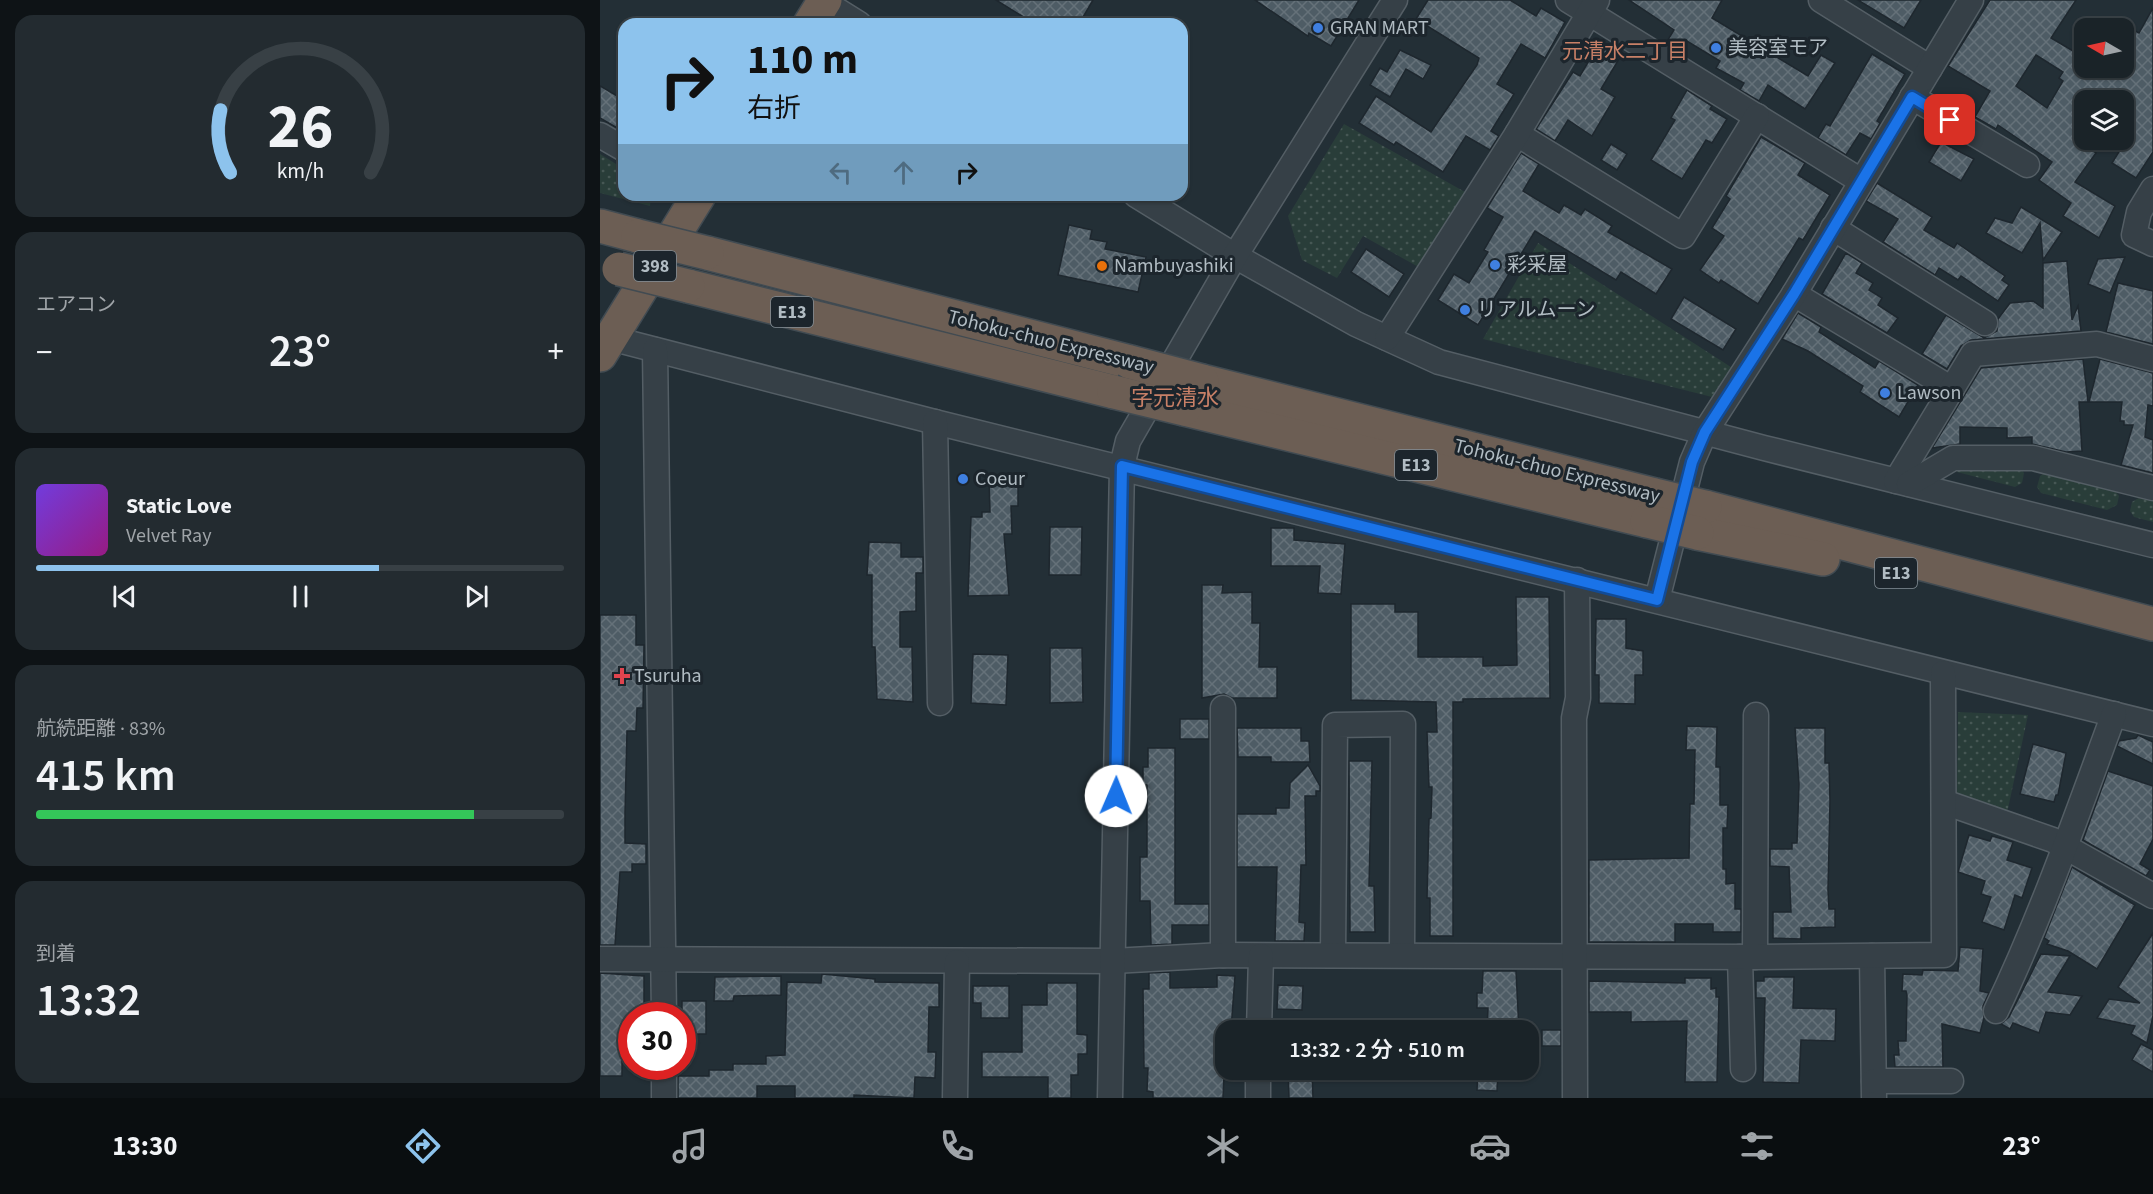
<!DOCTYPE html>
<html lang="ja">
<head>
<meta charset="utf-8">
<style>
	body { margin:0; font-family:"Source Sans 3","Noto Sans JP",sans-serif; background:#232b30; color:#f1f3f6; height:100vh; display:flex; flex-direction:column; font-size:22px; white-space:nowrap }
	* { box-sizing:border-box; margin:0 }
	p { font-size:20px; color:#9fa4a8 }
	.icon { flex:none; width:33px; height:33px; fill:none; stroke:currentColor; stroke-width:2; stroke-linecap:round; stroke-linejoin:round }
	.map { position:relative; flex:1; overflow:hidden }
	.panel { display:flex; flex-direction:column; gap:15px; padding:15px; background:#0e1316; width:600px }
	.panel>* { flex:none }
	.banner { position:absolute; left:18px; top:18px; width:570px; height:183px; border-radius:18px; box-shadow:0 2px 4px #0004,0 0 0 2px #384045; background:#8dc3ed; color:#111; overflow:hidden }
	.needle { width:39px; rotate:279deg }
	.buttons { position:absolute; left:1474px; top:18px; display:grid; gap:12px }
	.buttons a { display:grid; place-items:center; width:60px; height:60px; border-radius:12px; background:#1a2328; box-shadow:0 2px 4px #0004,0 0 0 2px #384045; font-size:30px }
	.speed { position:absolute; left:18px; top:1002px; display:flex; gap:12px; font-size:30px; font-weight:700; text-align:center }
	.speed>* { display:grid; place-content:center; width:78px; height:78px; border-radius:50%; background:#1a2328; box-shadow:0 2px 4px #0004,0 0 0 2px #384045; line-height:1 }
	.speed .limit { border:9px solid #d22; background:#fff; color:#111 }
	.pin { position:absolute; display:grid; place-items:center; width:51px; height:51px; color:#fff; margin:-26px; border-radius:12px; box-shadow:0 3px 9px #0006 }
	.me { position:absolute; width:66px; margin:-33px; rotate:1deg; stroke-linejoin:round; filter:drop-shadow(0 0 4px #0008) }
	.turn { display:flex; align-items:center; gap:21px; height:126px; padding:0 30px; font-size:27px }
	.turn .icon { width:78px; height:78px; stroke-width:2.5 }
	.turn b { display:block; font-size:42px; line-height:51px }
	.lanes { display:flex; align-items:center; height:57px; padding:0 30px; background:#0003; justify-content:center; gap:30px; direction:ltr }
	.lanes .off { opacity:.35 }
	.big { font-size:45px; font-weight:600; line-height:1.1 }
	.panel .card { flex:1; display:flex; flex-direction:column; justify-content:center; gap:9px; min-width:0; padding:0 21px; border-radius:18px; background:#232b30 }
	.panel .dial { align-items:center; gap:0 }
	.dial svg { height:156px; overflow:visible; fill:none; stroke:#384045; stroke-width:7; stroke-linecap:round; text-anchor:middle }
	.dial text { fill:#f1f3f6; stroke:none }
	.song { display:flex; align-items:center; gap:18px }
	.cover { width:72px; height:72px; border-radius:9px; background:linear-gradient(135deg,hsl(260 70% 55%),hsl(310 70% 35%)) }
	.played { height:6px; border-radius:3px; background:linear-gradient(90deg,#8dc3ed 65%,#384045 65%) }
	.keys { display:flex; justify-content:space-around; direction:ltr }
	.heat { display:flex; justify-content:space-between; align-items:center; font-size:33px; direction:ltr }
	.charge { height:9px; border-radius:4px; background:linear-gradient(90deg,#34c759 83%,#384045 0) }
	.trip { position:absolute; left:615px; top:1020px; width:324px; height:60px; border-radius:18px; background:#1a2328; box-shadow:0 2px 4px #0004,0 0 0 2px #384045; font-weight:600; line-height:60px; text-align:center }
	.tabs { display:flex; height:96px; justify-content:space-around; align-items:center; background:#0a0e10; color:#9fa4a8 }
	.tabs .icon { width:42px; height:42px }
	.tabs .on { color:#8dc3ed }
	.tabs b { font-size:27px; color:#f1f3f6 }
	main { display:flex; flex:1; min-height:0 }
	.map>svg:first-child { display:block }
</style>
</head>
<body>
<main>
<section class="panel">
<div class="card dial"><svg viewBox="0 0 100 80">
<path d="M14 69A42 42 0 1 1 86 69"/>
<path d="M14 69A42 42 0 0 1 9 37" stroke="#8dc3ed"/>
<text x="50" y="56" font-size="32" font-weight="700">26</text>
<text x="50" y="72" font-size="11">km/h</text>
</svg></div>
<div class="card"><p>エアコン</p>
<div class="heat"><a>−</a><b class="big">23°</b><a>+</a></div>
</div>
<div class="card">
<div class="song"><i class="cover"></i><div><b>Static Love</b><p>Velvet Ray</p></div></div>
<div class="played"></div>
<div class="keys"><svg class="icon" aria-label="previous" viewBox="0 0 24 24"><path d="M18 5L8 12l10 7zM5 5v14"/></svg><svg class="icon" aria-label="pause" viewBox="0 0 24 24"><path d="M8 5v14M16 5v14"/></svg><svg class="icon" aria-label="next" viewBox="0 0 24 24"><path d="M6 5l10 7-10 7zM19 5v14"/></svg></div>
</div>
<div class="card"><p>航続距離 · 83%</p><b class="big">415 km</b><div class="charge"></div></div>
<div class="card"><p>到着</p><b class="big">13:32</b></div>
</section>
<div class="map">
<svg width="1553" height="1098" viewBox="0 0 1553 1098">
	<defs>
		<pattern id="grass-dots" width="8" height="8" patternUnits="userSpaceOnUse" patternTransform="scale(1.5)"><rect width="8" height="8" fill="#293d39"/><path d="M2 2h.1M6 6h.1" fill="none" stroke="#465754" stroke-width="1.8" stroke-linecap="round"/></pattern>
		<pattern id="building-cross-hatch" width="8" height="8" patternUnits="userSpaceOnUse" patternTransform="scale(1.5)"><rect width="8" height="8" fill="#4e5c65"/><path d="M0 0l8 8M0 8l8-8" fill="none" stroke="#657179"/></pattern>
	</defs>
	<rect width="100%" height="100%" fill="#232f36"/>
	<g fill="url(#grass-dots)">
		<path d="M744,124l121,68 -43,77 -59,-33 -26,42 -35,-18 -14,-44z"/>
		<path d="M0,154l24,15v26h27l-1,11 -50,-13z"/>
		<path d="M938,243l196,126 -22,28 -229,-58z"/>
		<path d="M1360,467h60l4,6 -2,10 -7,4 -58,-15z"/>
		<path d="M1447,471l67,18 5,7 -2,9 -10,5 -66,-17 -4,-6 3,-11z"/>
		<path d="M1540,497l13,3v22l-19,-5 -4,-6 2,-9z"/>
		<path d="M1358,712l70,3 -22,103 -49,-18z"/>
	</g>
	<g fill="url(#building-cross-hatch)" stroke="#1e272e" stroke-width="1.5" fill-rule="evenodd">
		<path d="M396,0h97l-14,24h-44z"/>
		<path d="M655,0h104l-28,46 -22,-13 -1,3z"/>
		<path d="M828,0h82l26,16 5,-8 24,14 -20,36 -24,-14 -24,40 17,10 -23,37 8,5 -9,14 -24,-14 -23,36 -47,-30 -2,3 -35,-22 17,-27 55,36 46,-67 2,-7 -63,-39z"/>
		<path d="M1029,0h93l-10,18 96,58 13,-21 14,8 -30,46 -37,-24 -9,16 -19,-11 4,-7 -28,-15 4,-7 -33,-20 -6,11 -15,-9 8,-13z"/>
		<path d="M1258,0h63l-17,28z"/>
		<path d="M1390,0h86l-25,38 34,20v10h39v-43l15,8 14,-25v144l-17,26 -24,-15 23,-37 -5,-6 2,-5 -8,-5v-10h-39v26l-9,13 20,14 -21,29 40,24 -16,32 -36,-22 8,-13 -32,-23 13,-18 -54,-37 -2,4 -21,-12 15,-26 -42,-25zM1436,55l27,17 -4,6 4,3 -16,27 -31,-22z"/>
		<path d="M1000,42l22,12 -21,35 14,8 -23,39 -24,-16 -13,21 -19,-12 37,-57 7,4z"/>
		<path d="M800,50l31,15 -8,14 -17,-10 -16,28 -20,-12 10,-17 7,4z"/>
		<path d="M1272,54l33,20 -28,47 3,2 -9,16 -11,-6 -14,22 -28,-17 8,-14 4,2z"/>
		<path d="M0,86l24,14v32l-24,-14z"/>
		<path d="M1087,90l25,16 -2,3 17,10 -15,24 -6,-3 -24,39 -31,-19 24,-40 -4,-2z"/>
		<path d="M1161,137l44,26 -7,12 32,20 -27,45 -4,-2 -41,66 -37,-24 -2,3 -19,-13 24,-34 -12,-8 18,-29 -4,-3z"/>
		<path d="M1341,142l33,17 -13,22 -32,-19z"/>
		<path d="M1011,144l16,10 -10,16 -16,-10z"/>
		<path d="M921,153l18,11 -16,27 36,22 5,-8 17,10 4,-6 27,17 -4,6 64,37 -16,25 -35,-22 -5,8 -81,-49 -57,94 -40,-25 16,-26 15,9 19,-31 -4,-2 19,-33 -16,-9z"/>
		<path d="M1277,183l55,34 -8,13 30,18 3,-5 48,33 -3,4 7,5 -11,16 -37,-25 -3,4 -19,-12 -4,7 -52,-33 15,-23 -32,-18z"/>
		<path d="M1421,207l41,25 -19,28 -3,-37 -18,30 -36,-20 9,-15 17,5z"/>
		<path d="M469,225l23,5 -2,9 17,3 -2,7 41,8 -8,35 -80,-17z"/>
		<path d="M766,249l38,25 -15,23 -38,-25z"/>
		<path d="M1246,253l16,10 -6,10 17,10 -4,7 13,8 -4,7 20,13 -11,15 -65,-39z"/>
		<path d="M1525,257l-15,36 -22,-9 10,-25z"/>
		<path d="M1467,261l5,59 6,-14 3,25 -110,9 -10,6 -14,23 -25,-15 24,-39 38,23 13,-7 1,-12 12,-16 23,-2 10,7v-45z"/>
		<path d="M1518,283l35,8v53l-47,-12z"/>
		<path d="M1084,297l52,32 -13,21 -52,-31z"/>
		<path d="M1198,313l23,14 -2,5 56,36 4,-7 39,24 -19,32 -39,-25 3,-6 -55,-35 -26,-12z"/>
		<path d="M1483,359l5,43h-9l3,49 -16,1 -34,-8v-7l-25,1v-10l-47,-1v17l-28,4 49,-80z"/>
		<path d="M1500,359l53,14v33l-5,-1 -3,32 8,3v33l-32,-8 12,-40h-9v-4h-4l2,-19h-33z"/>
		<path d="M389,480h29v26h-7l1,28h-8l5,61 -41,1 3,-79h11v-5h8z"/>
		<path d="M450,527h32l-1,48h-32z"/>
		<path d="M671,528h23v12l51,4 -4,50 -23,-1 2,-27h-49z"/>
		<path d="M269,542l32,1v14h22v16h-7v38l-16,1v35h12l1,55 -36,-3 -2,-52h-3v-72h-5z"/>
		<path d="M602,585h21l-1,8 30,-1v31h8l-1,44h18v31h-45l-8,-4 -22,4z"/>
		<path d="M916,597h33l1,101 -87,1v3h-10v234h-23v-38h-3l2,-79 2,-1 1,-31h-3l-2,-55h10l-1,-30 -85,-2v-96h44v8h23v45h65v9l34,-1z"/>
		<path d="M0,615h36v30h8l-1,63h-6l-1,23h-9l-2,83v29l21,1v20h-14v8h-12l-5,73h-15z"/>
		<path d="M996,619h30v29l17,3v24h-8v29l-36,-1v-28h-4z"/>
		<path d="M450,648h32l1,54 -33,1z"/>
		<path d="M373,654l35,1 -2,50 -35,-2z"/>
		<rect x="580" y="719" width="29" height="20"/>
		<path d="M1087,726l30,1 -1,40h4v38h8l-1,23h-4v41h3v15l9,-1v26h6v23h-28v-8h-38v18h-86v-82l100,-2 1,-54h4l1,-54h-9z"/>
		<path d="M637,728h64v13h8l1,21h-39v-5h-33z"/>
		<path d="M1195,728h30v35h4l1,38 -2,89 1,19h6v18l-34,1v11l-28,-1v-26h18l-2,-45 -19,-1v-17h22v-6h5l2,-59z"/>
		<path d="M1538,735l15,7v22l-36,-18 2,-5 17,-3z"/>
		<path d="M1433,744l33,9 -8,42h-2l-2,7 -34,-8z"/>
		<path d="M548,748h27v156h34v21h-37v19l-21,1 -1,-44h-10v-44h7v-72l-4,-1v-17h5z"/>
		<path d="M749,761h23l-3,125h5l1,46h-25z"/>
		<path d="M708,765l12,21v5h-4v5h-11l1,69h-5l-2,57 6,1 -1,18h-29l2,-74h-40v-53h39v-6h13l1,-25z"/>
		<path d="M1508,771l45,15v53l-13,25 10,6 -4,6 -63,-36z"/>
		<path d="M1369,835l21,6 2,-5 21,6 -6,18 25,8 -10,30 -7,-3 -11,35 -22,-8 9,-25 -10,-3 4,-13 -27,-9z"/>
		<path d="M1472,867l63,38 -38,64 -29,-18 -21,-7 2,-3 -5,-3z"/>
		<path d="M1553,933v83l-6,27 -16,-9 4,-8 -38,-8 12,-19 31,4 -22,-16z"/>
		<path d="M1360,947l23,2 -3,42 9,2 -6,13 1,12 -4,15 -38,-9 1,43h-48l-1,-12h5l-1,-14h8l1,-46 -1,-4h-4l1,-17 19,1 1,-5 35,1z"/>
		<path d="M1441,954l29,2 -22,36 34,4 -12,19 -24,-3 -7,21 -26,-10 -3,6 -9,-5 8,-7z"/>
		<path d="M883,971h33l3,59h-32l1,-22h-11v-15h5z"/>
		<path d="M570,972v16l47,-1v-12l18,1 -4,54h-5l-3,68h-70v-6l-6,-1 1,-23h-4l-1,-79h6v-16z"/>
		<path d="M0,973l44,3v40h-12v46l-10,-1v15h-22z"/>
		<path d="M222,974l53,5v3l64,1v24h-10l-1,45h8l-1,26 -20,-1 -1,21 -60,-3v3h-59v-12h-38v12h-79v-22h31v-6h24v-6h33v-8l19,-1 2,-73 34,1z"/>
		<path d="M181,976v19l-47,1 -1,5h-19l1,-24z"/>
		<path d="M1164,977h30l-1,31 43,1 -1,32 -34,-1 -2,43 -36,-1 2,-84h-9v-17h8z"/>
		<path d="M1085,978h26v11l5,-1v9h3l-2,85h-32l2,-61 -56,1v-10h-42v-31l96,2z"/>
		<path d="M447,983h30v51l10,1v19h-9v21h-7v23h-23v-21h-66v-25h40v-47h25z"/>
		<path d="M678,985l25,1 -1,24 -25,-1z"/>
		<path d="M373,986h36v32h-28v-15h-8z"/>
		<rect x="82" y="1001" width="24" height="33"/>
		<rect x="942" y="1030" width="19" height="16"/>
		<path d="M1541,1044l12,6v22l-21,-12z"/>
		<path d="M688,1070h24l1,28h-24z"/>
		<path d="M878,1070h20l-1,21 -20,-1z"/>
	</g>
	<g fill="none" stroke-linecap="round" stroke-linejoin="round">
		<defs>
			<g id="minor">
				<path d="M968,0l293,181"/>
				<path d="M1221,0l109,68"/>
				<path d="M224,2l35,22"/>
				<path d="M1312,97l115,68"/>
				<path d="M917,134l166,102 74,-120"/>
				<path d="M0,135l24,14"/>
				<path d="M1553,189l-14,23 -5,23 19,9"/>
				<path d="M536,195l99,61 121,68 83,38 325,86 389,97"/>
				<path d="M1233,228l152,95"/>
				<path d="M1194,294l158,95"/>
				<path d="M10,338l325,84 1218,302"/>
				<path d="M787,338l130,-204 80,-134"/>
				<path d="M55,350l9,666"/>
				<path d="M335,422l5,281"/>
				<path d="M1296,481l77,-127 124,-10 56,15"/>
				<path d="M1309,484l44,-26h80l120,30"/>
				<path d="M1057,600l35,-138 13,-30 89,-138 177,-294"/>
				<path d="M623,708v247"/>
				<path d="M1344,802l109,38 100,56"/>
				<path d="M733,954l2,-229 68,-1 -1,231"/>
				<path d="M1272,956l2,142"/>
				<path d="M1140,957l3,112"/>
				<path d="M1155,957l1,-242"/>
				<path d="M0,959l513,2 110,-6 532,2 189,-2 -1,-282"/>
				<path d="M1396,1011c46,-96 81,-197 118,-297"/>
				<path d="M659,1030l2,-74"/>
				<path d="M64,1066v32"/>
				<path d="M1274,1081h77"/>
				<path d="M355,1098l2,-136"/>
				<path d="M510,1098l12,-632 6,-25 107,-185 160,-256"/>
				<path d="M658,1098v-28"/>
				<path d="M975,1098l-1,-380 4,-20 -1,-118"/>
			</g>
			<g id="highway">
				<path d="M210,24l15,-24"/>
				<path d="M0,226l38,10"/>
				<path d="M107,253l423,109"/>
				<path d="M88,286l426,106"/>
				<path d="M0,355l99,-160"/>
				<path d="M602,381l453,114"/>
				<path d="M584,409l463,112"/>
				<path d="M1105,507l448,117"/>
				<path d="M1097,533l126,26"/>
			</g>
		</defs>
		<use href="#minor" stroke="#545e65" stroke-width="27"/>
		<use href="#highway" stroke="#414b52" stroke-width="36"/>
		<use href="#minor" stroke="#364047" stroke-width="24"/>
		<use href="#highway" stroke="#6c5e54" stroke-width="33"/>
		<defs>
			<g id="highway-bridge">
				<path d="M38,236l69,17"/>
				<path d="M19,269l69,17"/>
				<path d="M530,362l72,19"/>
				<path d="M514,392l70,17"/>
				<path d="M1055,495l50,12"/>
				<path d="M1047,521l50,12"/>
			</g>
		</defs>
		<use href="#highway-bridge" stroke="#414b52" stroke-width="36" stroke-linecap="butt"/>
		<use href="#highway-bridge" stroke="#6c5e54" stroke-width="33"/>
	</g>
	<g fill="none" stroke-linecap="round" stroke-linejoin="round">
		<defs>
			<path id="route" d="M516,796l6,-330 535,134 35,-138 13,-30 89,-138 118,-197 38,23"/>
		</defs>
		<use href="#route" stroke="#114b97" stroke-width="15"/>
		<use href="#route" stroke="#1a73e8" stroke-width="10"/>
	</g>
	<g fill="#3f7fe0" stroke="#1c252c" stroke-width="2">
		<circle cx="718" cy="28" r="6"/>
		<circle cx="1116" cy="48" r="6"/>
		<circle cx="895" cy="265" r="6"/>
		<circle cx="865" cy="310" r="6"/>
		<circle cx="1285" cy="393" r="6"/>
		<circle cx="363" cy="479" r="6"/>
	</g>
	<circle fill="#e8710a" stroke="#1c252c" stroke-width="2" cx="502" cy="266" r="6"/>
	<path fill="#e0444e" stroke="#1c252c" stroke-width="2" d="M19 667h6v6h6v6h-6v6h-6v-6h-6v-6h6z"/>
	<g text-anchor="middle" dominant-baseline="central" stroke-width="6" stroke-linejoin="round" paint-order="stroke">
		<g fill="#1c252c" stroke="#848f96" stroke-width="1.5">
			<rect x="34" y="251" width="42" height="30" rx="4.5"/>
			<rect x="171" y="297" width="42" height="30" rx="4.5"/>
			<rect x="795" y="450" width="42" height="30" rx="4.5"/>
			<rect x="1275" y="558" width="42" height="30" rx="4.5"/>
		</g>
		<g font-size="18" font-weight="bold" fill="#b1bcc3">
			<text x="55" y="266">398</text>
			<text x="192" y="312">E13</text>
			<text x="816" y="465">E13</text>
			<text x="1296" y="573">E13</text>
		</g>
		<g font-size="20" fill="#b1bcc3" stroke="#1c252c" text-anchor="start">
			<text x="730" y="28">GRAN MART</text>
			<text x="1128" y="48">美容室モア</text>
			<text x="907" y="265">彩采屋</text>
			<text x="514" y="266">Nambuyashiki</text>
			<text x="877" y="310">リアルムーン</text>
			<text x="1297" y="393">Lawson</text>
			<text x="375" y="479">Coeur</text>
			<text x="34" y="676">Tsuruha</text>
		</g>
		<g font-size="20" fill="#b1bcc3" stroke="#1c252c">
			<text transform="translate(451 342) rotate(14)">Tohoku-chuo Expressway</text>
			<text transform="translate(957 471) rotate(14)">Tohoku-chuo Expressway</text>
		</g>
		<g font-size="21" fill="#c88067" stroke="#1c252c">
			<text x="1025" y="51">元清水二丁目</text>
		</g>
		<g font-size="22" fill="#c88067" stroke="#1c252c">
			<text x="575" y="398">字元清水</text>
		</g>
	</g>
</svg>
<div class="buttons">
<a><svg class="needle" viewBox="-14 -14 28 28"><path d="M0-13l5 13h-10z" fill="#e53935"/><path d="M0 13l5-13h-10z" fill="#9fa4a8"/></svg></a>
<a><svg class="icon" aria-label="layers" viewBox="0 0 24 24"><path d="M12 4l9 5-9 5-9-5zM3 14l9 5 9-5"/></svg></a>
</div>
<div class="speed"><div class="limit">30</div></div>
<div class="pin" style="left:1350px;top:120px;background:#d93025"><svg class="icon" aria-label="arrive" viewBox="0 0 24 24"><path d="M6 21V4h12l-3 4 3 4H6"/></svg></div>
<svg class="me" style="left:516px;top:796px" viewBox="-20 -20 40 40"><circle r="19" fill="#fff"/><path d="M0-13L10 11 0 6-10 11z" fill="#1a73e8"/></svg>
<div class="trip">13:32 · 2 分 · 510 m</div>
<div class="banner">
<div class="turn"><svg class="icon" aria-label="right" viewBox="0 0 24 24"><path d="M7 20v-9h11M14 6l5 5-5 5"/></svg><div><b>110 m</b>右折</div></div>
<div class="lanes"><svg class="icon off" aria-label="left" viewBox="0 0 24 24"><path d="M17 20v-9H6M10 6l-5 5 5 5"/></svg><svg class="icon off" aria-label="ahead" viewBox="0 0 24 24"><path d="M12 20V5M6 11l6-6 6 6"/></svg><svg class="icon" aria-label="right" viewBox="0 0 24 24"><path d="M7 20v-9h11M14 6l5 5-5 5"/></svg></div>
</div>
</div>
</main>
<nav class="tabs">
<b>13:30</b>
<svg class="icon on" aria-label="directions" viewBox="0 0 24 24"><path d="M12 3l9 9-9 9-9-9zM9 14v-3h6M13 9l2 2-2 2"/></svg>
<svg class="icon" aria-label="music" viewBox="0 0 24 24"><path d="M9 18V5l10-2v13"/><circle cx="6" cy="18" r="3"/><circle cx="16" cy="16" r="3"/></svg>
<svg class="icon" aria-label="phone" viewBox="0 0 24 24"><path d="M5 4h4l2 5-3 2q2 4 5 5l2-3 5 2v4C11 20 4 13 5 4z"/></svg>
<svg class="icon" aria-label="climate" viewBox="0 0 24 24"><path d="M12 3v18M4 7l16 10M4 17L20 7"/></svg>
<svg class="icon" aria-label="car" viewBox="0 0 24 24"><path d="M5 17H2v-5l4-1 3-4h7l3 4 3 1v5h-3M9 17h6M6 11h13"/><circle cx="7" cy="17" r="2"/><circle cx="17" cy="17" r="2"/></svg>
<svg class="icon" aria-label="filters" viewBox="0 0 24 24"><path d="M4 7h16M4 17h16"/><circle cx="9" cy="7" r="2"/><circle cx="15" cy="17" r="2"/></svg>
<b>23°</b>
</nav>
</body>
</html>
